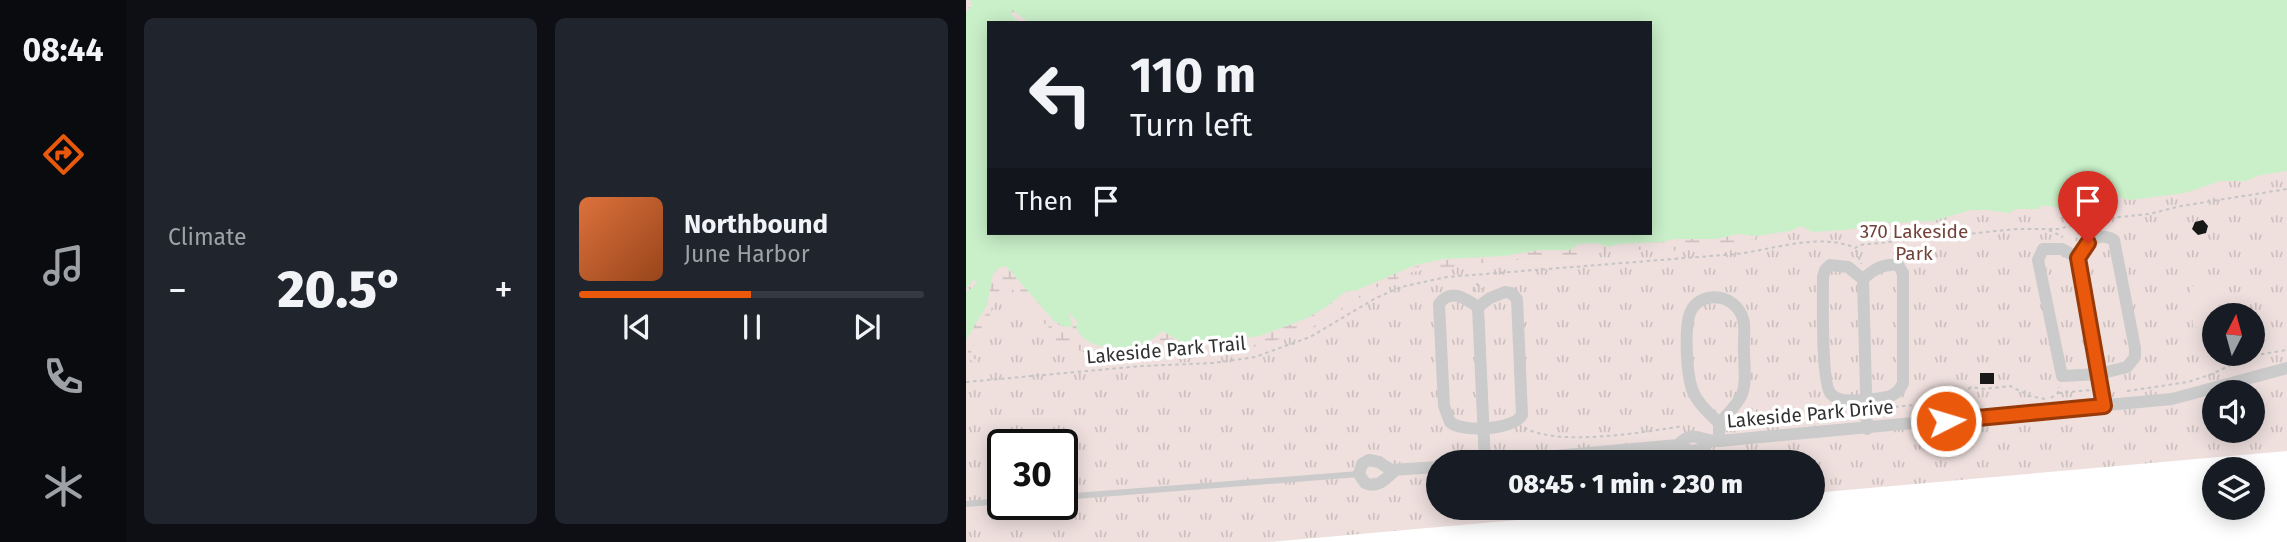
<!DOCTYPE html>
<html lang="en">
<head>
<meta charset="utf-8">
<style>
	body { margin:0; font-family:"Fira Sans",sans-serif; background:#20242c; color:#f1f3f6; height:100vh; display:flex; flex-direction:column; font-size:26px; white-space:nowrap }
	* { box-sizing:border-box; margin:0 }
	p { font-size:23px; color:#9ea1a6 }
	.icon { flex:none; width:38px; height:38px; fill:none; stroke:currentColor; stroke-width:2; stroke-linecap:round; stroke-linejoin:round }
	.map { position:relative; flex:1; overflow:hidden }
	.side { display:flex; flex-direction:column; gap:18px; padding:18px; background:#0d0f14; width:840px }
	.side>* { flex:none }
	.banner { position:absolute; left:21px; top:21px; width:665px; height:214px; border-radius:0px; box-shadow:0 4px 18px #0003; background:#171b24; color:#f1f3f6; overflow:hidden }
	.needle { width:46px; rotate:6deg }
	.fabs { position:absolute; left:1236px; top:303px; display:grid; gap:14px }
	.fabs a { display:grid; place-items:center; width:63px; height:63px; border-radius:50%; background:#171b24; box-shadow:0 4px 18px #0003; font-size:35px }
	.speed { position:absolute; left:21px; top:429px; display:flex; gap:14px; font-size:35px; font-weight:700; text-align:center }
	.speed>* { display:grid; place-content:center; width:91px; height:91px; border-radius:50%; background:#171b24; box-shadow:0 4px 18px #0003; line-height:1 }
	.speed .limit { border:4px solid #111; border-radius:10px; background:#fff; color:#111 }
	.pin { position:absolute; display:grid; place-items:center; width:60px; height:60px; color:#fff; margin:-72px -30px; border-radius:50% 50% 50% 0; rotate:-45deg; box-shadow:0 0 7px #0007 }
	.pin .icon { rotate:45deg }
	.me { position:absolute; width:77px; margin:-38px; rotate:85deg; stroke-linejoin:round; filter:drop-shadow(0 0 5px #0008) }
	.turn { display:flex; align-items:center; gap:24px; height:147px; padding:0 28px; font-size:32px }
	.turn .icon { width:91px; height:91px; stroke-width:2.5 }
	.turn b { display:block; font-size:49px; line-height:60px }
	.then { display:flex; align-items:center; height:66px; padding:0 28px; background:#0003; gap:14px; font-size:26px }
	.big { font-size:52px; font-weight:800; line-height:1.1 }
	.side .widget { flex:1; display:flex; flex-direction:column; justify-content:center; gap:10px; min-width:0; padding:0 24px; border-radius:10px; background:#20242c }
	.song { display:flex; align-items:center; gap:21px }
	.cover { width:84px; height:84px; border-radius:10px; background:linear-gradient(135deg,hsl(20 70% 55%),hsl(20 70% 35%)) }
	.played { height:7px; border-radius:4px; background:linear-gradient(90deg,#ea580c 50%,#363941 50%) }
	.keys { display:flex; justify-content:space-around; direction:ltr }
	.heat { display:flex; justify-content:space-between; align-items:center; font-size:38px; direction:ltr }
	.side .tiles { flex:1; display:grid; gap:18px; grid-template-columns:repeat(2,1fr) }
	.trip { position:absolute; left:460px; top:450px; width:399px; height:70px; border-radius:35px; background:#171b24; box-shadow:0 4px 18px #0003; font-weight:800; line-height:70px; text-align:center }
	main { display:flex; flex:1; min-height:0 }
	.dock { display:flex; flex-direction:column; width:126px; justify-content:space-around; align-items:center; background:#090b0e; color:#9ea1a6 }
	.dock .icon { width:49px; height:49px }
	.dock .active { color:#ea580c }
	.dock b { font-size:32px; color:#f1f3f6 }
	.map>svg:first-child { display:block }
</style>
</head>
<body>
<main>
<nav class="dock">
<b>08:44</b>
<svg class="icon active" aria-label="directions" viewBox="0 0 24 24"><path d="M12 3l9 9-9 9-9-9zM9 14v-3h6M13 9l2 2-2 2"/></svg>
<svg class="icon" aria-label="music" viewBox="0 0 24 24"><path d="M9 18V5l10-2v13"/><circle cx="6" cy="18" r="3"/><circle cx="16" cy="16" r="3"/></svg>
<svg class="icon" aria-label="phone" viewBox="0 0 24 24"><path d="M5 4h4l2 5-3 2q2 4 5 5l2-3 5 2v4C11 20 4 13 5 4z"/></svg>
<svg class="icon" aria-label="climate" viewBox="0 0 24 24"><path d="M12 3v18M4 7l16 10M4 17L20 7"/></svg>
</nav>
<section class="side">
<div class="tiles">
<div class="widget"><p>Climate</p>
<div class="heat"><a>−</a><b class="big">20.5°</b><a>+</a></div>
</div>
<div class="widget">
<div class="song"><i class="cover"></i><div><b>Northbound</b><p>June Harbor</p></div></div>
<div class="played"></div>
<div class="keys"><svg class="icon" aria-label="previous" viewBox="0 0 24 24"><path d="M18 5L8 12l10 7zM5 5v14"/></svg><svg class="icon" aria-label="pause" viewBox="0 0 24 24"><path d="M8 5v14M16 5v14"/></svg><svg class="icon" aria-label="next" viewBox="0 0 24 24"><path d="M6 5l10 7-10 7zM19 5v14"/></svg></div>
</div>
</div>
</section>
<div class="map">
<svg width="1321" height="542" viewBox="0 0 1321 542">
	<defs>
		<pattern id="grass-tufts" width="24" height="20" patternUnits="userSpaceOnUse" patternTransform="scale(1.75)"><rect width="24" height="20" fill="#efe0de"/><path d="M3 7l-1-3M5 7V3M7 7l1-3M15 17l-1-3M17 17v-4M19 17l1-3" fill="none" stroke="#cdc1bf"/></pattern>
		<pattern id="wetland-marsh" width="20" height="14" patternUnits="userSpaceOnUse" patternTransform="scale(1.75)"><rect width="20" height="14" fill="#efe0de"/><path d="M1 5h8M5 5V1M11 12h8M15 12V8" fill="none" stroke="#cdc1bf"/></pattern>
	</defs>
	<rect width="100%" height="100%" fill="#fff"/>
	<path fill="url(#grass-tufts)" fill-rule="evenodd" d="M0,0h1321v451l-474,42v-31h-375v46h217l-386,34h-303zM23,23h661v210h-661zM1248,315h38v39h-38zM1248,392h38v38h-38zM37,444h59v60h-59z"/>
	<path fill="url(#wetland-marsh)" d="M772,234l18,2 -1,3 -40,6 -37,3 -6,5 -23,-4 -62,5 -8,1 -9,7 -17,-5 -93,8 -8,4 -14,-2 -30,6 -7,2 -11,12h-15l-39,27 -33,18 -53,16 -133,10 -31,-5 -22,-9 -12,8 4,-13 -2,-7 -16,-14 -25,-28 -9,-2 -4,4 -21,48 -8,9 1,7 9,9 -15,-7v-18l21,-35 6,-31 6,-6 7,-2 51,58 8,3h7l-4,-16 10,12 -1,4c7,24 46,23 66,17 8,-3 13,-8 19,-13l22,12h26l49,-7 48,-18 19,-11 20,-16h9l32,-16 47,-14 70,-5 34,-6 30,-2 11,-4h65l30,-5h42z"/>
	<path fill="#efe0de" d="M1252,284l1,31h-5v11l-21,1 -3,-41z"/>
	<path fill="#c9f0c9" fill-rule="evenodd" d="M4,0h1317v171l-27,4 -13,6h-27l-35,12 -55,7 -14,-4 -9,8 -23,2 -10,-3 -13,5 -20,-3 -1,4h-24l-7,4 -23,-3h-15l-38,11 -44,2 -44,7 -33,2 -10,-6 -12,5 -34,5 -18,-2 -22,5h-41l-13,3 -45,2 -8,3 -12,-4 -18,1 -9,6h-32l-34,6 -61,3 -28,6 -60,26h-9l-20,16 -19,11 -48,18 -49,7h-26l-22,-12c-6,5 -11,10 -19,13 -20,6 -59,7 -67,-17l2,-4 -10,-12 5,15 -8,1 -11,-6 -48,-55 -7,2 -6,6 -6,31 -21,35v-49l7,-3 4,-7 -2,-2 -9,10v-277l6,-7zM46,10l18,13h620v210h-661v-210h31l-8,-8z"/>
	<g fill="#181818">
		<path d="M1237,220l5,6 -2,7 -8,2 -6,-6 3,-7z"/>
		<rect x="1014" y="373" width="14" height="11"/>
	</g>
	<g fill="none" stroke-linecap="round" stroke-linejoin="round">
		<g stroke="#c5c5c5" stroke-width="2" stroke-dasharray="3.5 3.5" stroke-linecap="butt">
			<path d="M1083,230l14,7"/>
			<path d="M1110,241l4,-15"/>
			<path d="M890,250l5,14"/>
			<path d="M507,291l4,-7 5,5"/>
			<path d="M0,382l176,-16 71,-3 42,-6 55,-20 66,-39 25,-11 46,-10 289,-23c36,-4 84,-22 119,-6l5,-3 156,-16h42l42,-10 49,-5 32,-8 106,-17"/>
			<path d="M1161,391l61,-9 24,-8 38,-18 37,-6"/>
			<path d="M1092,393l33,-3"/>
			<path d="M1085,398l7,-5 1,-6"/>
			<path d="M929,407l52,-6 11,-4 13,-10 13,2 26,-3 20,10 15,3"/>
			<path d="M877,418l12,-2"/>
			<path d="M558,428c39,19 118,4 160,-2"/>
		</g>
		<g stroke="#cbcbcb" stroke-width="6">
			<path d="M96,497l297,-23"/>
			<path d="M0,504l37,-3"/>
		</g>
		<g stroke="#cbcbcb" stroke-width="12">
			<path d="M1112,258c9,-13 18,-28 36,-18l21,108v9l-8,10 -28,7 -37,2 -24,-116 5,-11h19l16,9 26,148"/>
			<path d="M897,279l-15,-12 -18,-2 -5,5 -2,7c0,19 -2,107 8,117 9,10 30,6 42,5 14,-1 25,-3 30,-16v-110l-5,-8c-15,-2 -25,5 -35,14l4,150"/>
			<path d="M539,292l6,1 6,6 5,116c-8,15 -60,18 -72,7l-6,-16 -5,-102c12,-16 26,-6 39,3l12,-9z"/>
			<path d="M512,307l7,155"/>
			<path d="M753,441v-18c30,-30 26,-32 25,-72 -1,-10 2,-23 -1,-32 -6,-23 -38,-30 -51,-10 -9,14 -5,65 0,80 5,14 17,24 27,34"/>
			<path d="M743,442c-11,11 -18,11 -31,3 16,-17 22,-3 41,-4l453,-42 115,-31"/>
			<path d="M522,462l190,-17"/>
			<path d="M430,470c-11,8 -17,19 -31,13l-6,-9 3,-10 7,-4 10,2 12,8 47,-3"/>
		</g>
	</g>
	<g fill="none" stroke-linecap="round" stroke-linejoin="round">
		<defs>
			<path id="route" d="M980,421l158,-15 -26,-148 10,-15"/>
		</defs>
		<use href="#route" stroke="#983908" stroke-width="18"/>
		<use href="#route" stroke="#ea580c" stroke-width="12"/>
	</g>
	<g text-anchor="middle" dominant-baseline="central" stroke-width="7" stroke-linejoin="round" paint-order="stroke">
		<g font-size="19" fill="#724239" stroke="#fff">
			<text x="948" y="231">370 Lakeside<tspan x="948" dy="22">Park</tspan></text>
		</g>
		<g font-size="19" fill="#313131" stroke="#fff">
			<text transform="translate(200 350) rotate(-5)">Lakeside Park Trail</text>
			<text transform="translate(844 414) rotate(-5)">Lakeside Park Drive</text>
		</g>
	</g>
</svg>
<div class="fabs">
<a><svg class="needle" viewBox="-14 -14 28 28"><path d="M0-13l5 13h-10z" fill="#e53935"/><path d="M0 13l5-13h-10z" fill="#9ea1a6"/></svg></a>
<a><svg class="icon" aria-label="sound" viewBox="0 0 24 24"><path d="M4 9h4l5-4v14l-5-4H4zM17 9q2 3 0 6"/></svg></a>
<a><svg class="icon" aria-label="layers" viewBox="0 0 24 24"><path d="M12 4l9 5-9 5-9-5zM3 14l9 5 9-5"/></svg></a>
</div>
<div class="speed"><div class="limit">30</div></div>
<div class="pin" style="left:1122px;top:243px;background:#d93025"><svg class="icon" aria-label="arrive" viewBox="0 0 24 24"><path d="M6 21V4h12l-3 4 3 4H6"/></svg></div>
<svg class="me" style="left:980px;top:421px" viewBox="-20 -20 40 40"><circle r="17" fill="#ea580c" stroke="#fff" stroke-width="3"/><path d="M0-11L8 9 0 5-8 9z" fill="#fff"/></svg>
<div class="trip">08:45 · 1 min · 230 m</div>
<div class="banner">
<div class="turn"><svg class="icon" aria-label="left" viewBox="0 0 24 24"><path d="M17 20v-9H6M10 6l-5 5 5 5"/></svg><div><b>110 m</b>Turn left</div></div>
<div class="then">Then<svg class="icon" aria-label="arrive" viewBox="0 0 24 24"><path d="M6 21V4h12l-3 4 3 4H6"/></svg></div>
</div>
</div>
</main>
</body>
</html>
